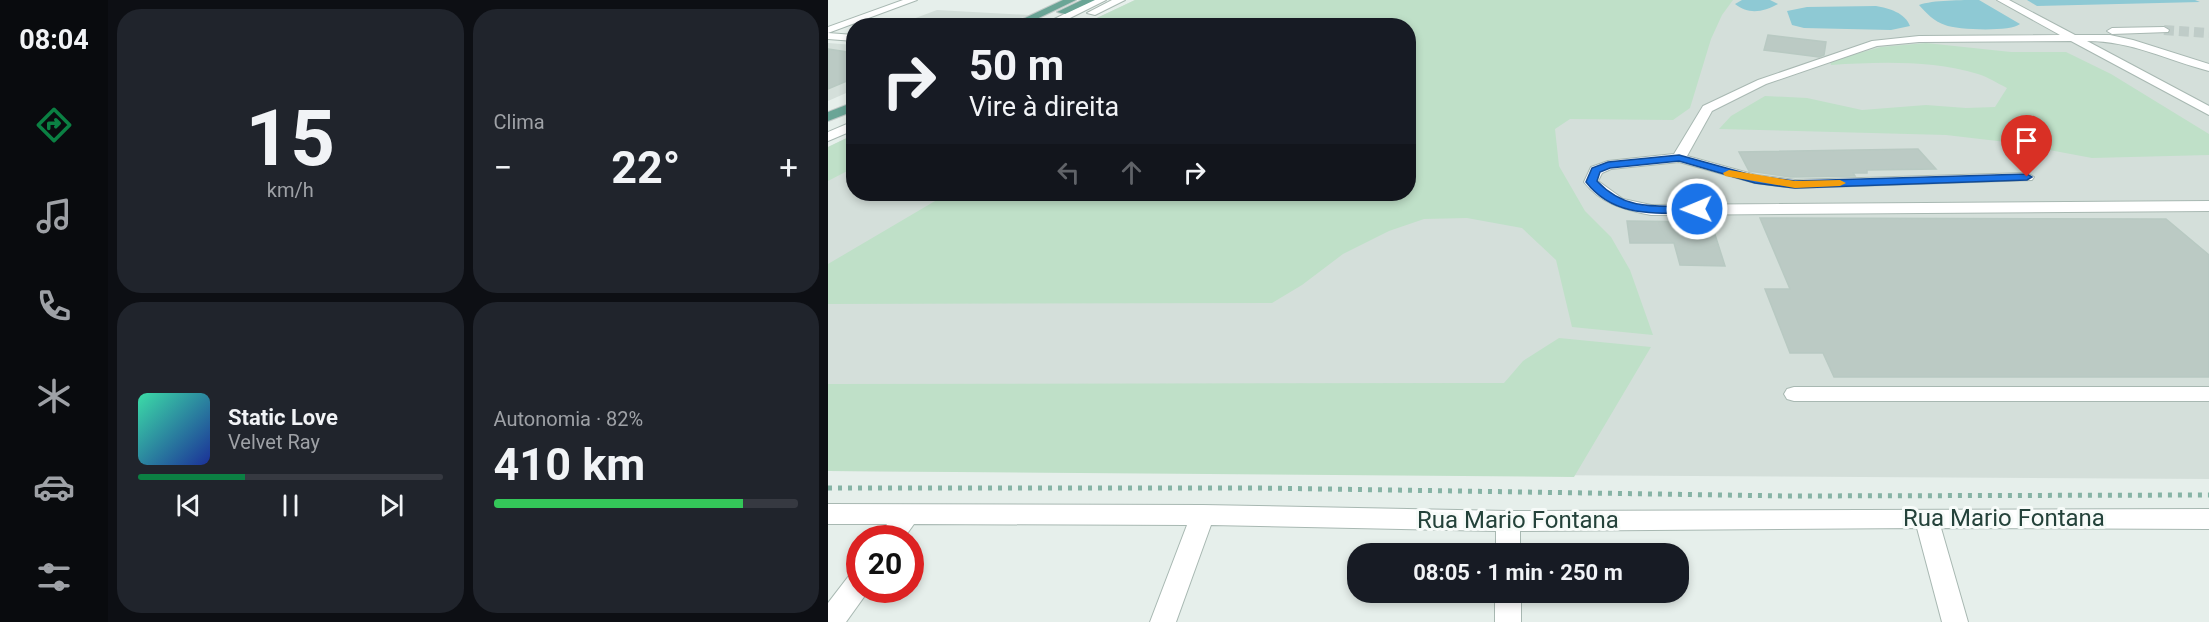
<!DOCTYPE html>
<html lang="pt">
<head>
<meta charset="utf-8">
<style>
	body { margin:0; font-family:Roboto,sans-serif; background:#20242c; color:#f1f3f6; height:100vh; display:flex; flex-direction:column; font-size:22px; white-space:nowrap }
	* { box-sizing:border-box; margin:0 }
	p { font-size:20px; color:#9ea1a6 }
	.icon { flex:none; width:33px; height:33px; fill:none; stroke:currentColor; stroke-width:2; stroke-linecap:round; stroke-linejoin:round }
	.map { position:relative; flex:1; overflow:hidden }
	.sheet { display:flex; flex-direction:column; gap:9px; padding:9px; background:#0d0f14; width:720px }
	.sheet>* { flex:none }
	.guide { position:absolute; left:18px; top:18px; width:570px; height:183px; border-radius:24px; box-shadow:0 3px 9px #0003; background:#171b24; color:#f1f3f6; overflow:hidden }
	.speed { position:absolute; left:18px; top:525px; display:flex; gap:12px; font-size:30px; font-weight:700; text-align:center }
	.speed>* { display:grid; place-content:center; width:78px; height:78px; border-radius:50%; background:#171b24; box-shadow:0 3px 9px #0003; line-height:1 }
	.speed .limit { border:9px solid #d22; background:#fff; color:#111 }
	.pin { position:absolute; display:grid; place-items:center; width:51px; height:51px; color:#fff; margin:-62px -26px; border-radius:50% 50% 50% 0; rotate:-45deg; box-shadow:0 0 6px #0007 }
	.pin .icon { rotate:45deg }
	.me { position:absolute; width:66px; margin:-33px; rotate:269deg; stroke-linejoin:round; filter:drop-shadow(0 0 4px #0008) }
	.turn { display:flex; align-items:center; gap:21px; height:126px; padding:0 24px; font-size:27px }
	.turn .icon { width:78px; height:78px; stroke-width:2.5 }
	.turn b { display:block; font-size:42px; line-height:51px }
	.lanes { display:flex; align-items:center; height:57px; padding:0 24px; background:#0003; justify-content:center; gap:30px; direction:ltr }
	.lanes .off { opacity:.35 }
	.big { font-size:45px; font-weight:700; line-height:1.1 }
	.sheet .card { flex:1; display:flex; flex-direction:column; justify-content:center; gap:9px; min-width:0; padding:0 21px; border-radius:24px; background:#20242c }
	.sheet .dial { align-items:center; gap:0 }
	.dial b { font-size:78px; line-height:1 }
	.song { display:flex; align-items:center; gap:18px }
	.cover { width:72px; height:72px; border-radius:9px; background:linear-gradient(135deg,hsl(160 70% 55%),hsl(230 70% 35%)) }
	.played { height:6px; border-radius:3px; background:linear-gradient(90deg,#0b8043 35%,#363941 35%) }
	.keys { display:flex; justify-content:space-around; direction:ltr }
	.heat { display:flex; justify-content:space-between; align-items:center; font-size:33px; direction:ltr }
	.charge { height:9px; border-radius:4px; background:linear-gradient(90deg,#34c759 82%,#363941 0) }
	.sheet .tiles { flex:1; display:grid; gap:9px; grid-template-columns:repeat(2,1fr) }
	.trip { position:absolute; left:519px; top:543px; width:342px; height:60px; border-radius:24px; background:#171b24; box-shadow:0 3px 9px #0003; font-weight:700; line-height:60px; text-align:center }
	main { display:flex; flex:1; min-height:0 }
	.menu { display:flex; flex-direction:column; width:108px; justify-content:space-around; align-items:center; background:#090b0e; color:#9ea1a6 }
	.menu .icon { width:42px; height:42px }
	.menu .current { color:#0b8043 }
	.menu b { font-size:27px; color:#f1f3f6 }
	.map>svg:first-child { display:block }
</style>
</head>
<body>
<main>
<nav class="menu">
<b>08:04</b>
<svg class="icon current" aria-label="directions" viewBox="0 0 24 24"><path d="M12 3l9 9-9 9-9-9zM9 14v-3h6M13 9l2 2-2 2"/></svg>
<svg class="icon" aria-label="music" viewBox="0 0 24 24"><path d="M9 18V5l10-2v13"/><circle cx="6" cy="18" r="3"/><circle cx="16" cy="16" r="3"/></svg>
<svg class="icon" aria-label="phone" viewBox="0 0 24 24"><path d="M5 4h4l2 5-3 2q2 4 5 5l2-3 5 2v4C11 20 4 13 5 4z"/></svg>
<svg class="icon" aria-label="climate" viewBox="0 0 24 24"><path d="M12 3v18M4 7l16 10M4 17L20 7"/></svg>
<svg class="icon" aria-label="car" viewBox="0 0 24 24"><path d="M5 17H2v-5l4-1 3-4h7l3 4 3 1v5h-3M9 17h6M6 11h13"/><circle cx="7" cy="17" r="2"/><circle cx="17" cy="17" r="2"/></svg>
<svg class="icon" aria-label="filters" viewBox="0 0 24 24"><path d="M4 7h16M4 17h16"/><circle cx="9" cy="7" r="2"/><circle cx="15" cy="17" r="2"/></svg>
</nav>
<section class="sheet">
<div class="tiles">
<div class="card dial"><b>15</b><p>km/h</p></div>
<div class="card"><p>Clima</p>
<div class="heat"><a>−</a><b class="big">22°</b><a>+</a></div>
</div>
<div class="card">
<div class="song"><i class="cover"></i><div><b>Static Love</b><p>Velvet Ray</p></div></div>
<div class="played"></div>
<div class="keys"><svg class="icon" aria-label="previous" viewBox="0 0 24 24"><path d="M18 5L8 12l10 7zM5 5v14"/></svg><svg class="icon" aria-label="pause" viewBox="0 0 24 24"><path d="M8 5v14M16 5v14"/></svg><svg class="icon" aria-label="next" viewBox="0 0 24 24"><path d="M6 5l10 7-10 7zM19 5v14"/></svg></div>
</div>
<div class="card"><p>Autonomia · 82%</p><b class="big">410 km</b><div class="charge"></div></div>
</div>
</section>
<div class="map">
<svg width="1381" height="622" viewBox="0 0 1381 622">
	<rect width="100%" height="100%" fill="#e6efeb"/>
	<g fill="#d4dfda">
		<path d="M307,0h1074v479l-1381,-8v-324l25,-12 1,59h554v-168l-326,-1z"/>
		<path d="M109,10l92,5 -25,10h-107z"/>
		<path d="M0,43l26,2 -1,45 -25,11z"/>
	</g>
	<g fill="#bfe0c8">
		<path d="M307,0h598l-11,15 -11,24 -21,69 -17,12 -103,-1 -15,10 4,37 26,45 26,26 19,33 23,65 -81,-8 -16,-67 -34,-32 -55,-10 -43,1 -35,12 -46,23 -41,31 -30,18 -444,1v-40l119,-70h461v-168l-326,-1z"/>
		<path d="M1098,43l85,9h55l45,22 98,60v21l-117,3 -86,-16 -60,-7 -227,-6 12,-13 34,-20 42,2 55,12 64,-5 40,3 29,-1 12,-19c-10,-5 -19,-11 -29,-14 -47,-14 -100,-12 -147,-9l-1,-4 51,-14z"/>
		<path d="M25,135v33l-25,13v-34z"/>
		<path d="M731,338l92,9 -77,130 -746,-6v-87l676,-1 19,-22z"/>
	</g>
	<g fill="#8ec9d4">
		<path d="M914,0h28l8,4c-15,8 -29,11 -43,0z"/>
		<path d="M1151,0l41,24c-9,8 -63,6 -75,1 -10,-3 -19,-12 -26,-20 14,-5 43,-5 60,-5z"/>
		<path d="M1199,0h168l5,2 -163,4z"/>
		<path d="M1048,6c13,2 29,7 34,20l-19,4 -87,-2 -12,-3 -5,-14 20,-4z"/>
	</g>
	<g fill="#bbcac4" stroke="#b8c9c2" stroke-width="1.5">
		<path d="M940,35l58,7 -2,13 -5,2 -55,-7z"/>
		<path d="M0,49l26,4v25l-26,11z"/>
		<path d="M1090,149l18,20 -69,1v3h-14l2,3 -65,1 -41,-6 -10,-19z"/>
		<path d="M932,218l406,1 43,36v122h-375l-11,-24h-33l-25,-64h25z"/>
		<path d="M799,221l84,1 14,44 -45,-1 -6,-22h-44z"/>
	</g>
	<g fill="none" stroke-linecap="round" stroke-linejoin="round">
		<path stroke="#bfccc8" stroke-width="10" stroke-dasharray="10 5" stroke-linecap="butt" d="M1336,30l45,3"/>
		<defs>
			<g id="minor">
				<path d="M75,0h14l-89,33 26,2v6l-26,-2v-12z"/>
				<path d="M265,0h13l-52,26h-14z"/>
				<path d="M284,0h13l-30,15 -8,-2z"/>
				<path d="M1169,0h12l66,35h35l23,5 76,24v7c-42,-11 -77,-30 -122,-30l122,65v9l-138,-74 -152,1 -42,4 -111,38 -54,27 -25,45 69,19 39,5 232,-7 7,4 -2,3 -237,8 -40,-5 -76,-21 -68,7 -9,4 -4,8 25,18 28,6 558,-4v10l-558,4c-26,-5 -50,-11 -67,-33l7,-15 17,-6 66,-7 29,-48 55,-26 114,-39 47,-5 141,-1z"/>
				<path d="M1336,27l5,3 -1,2 -56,2 -5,-3 5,-3z"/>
				<path d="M26,121v9l-26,11v-9z"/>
				<path d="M966,387h415v14h-415l-7,-2 -3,-5 3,-5z"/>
				<path d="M0,504l375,1 305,6 701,-2v20l-268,-1 27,94h-26l-25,-94 -397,3v23h-24v-23l-285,-6 -35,97h-26l37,-97 -273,-1 -10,14h-25l8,-14h-59z"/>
				<path d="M32,569v21h9l-23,32h-18v-19l23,-30z"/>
				<rect x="667" y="592" width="26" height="30"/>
			</g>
			<g id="major">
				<path d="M235,0h13l-54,26h-14z"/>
				<path d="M254,0h13l-30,14 -8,-2z"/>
				<path d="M26,102v9l-26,10v-9z"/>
			</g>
		</defs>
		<use href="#minor" stroke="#a8b8b2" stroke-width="2"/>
		<use href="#major" stroke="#c2cac8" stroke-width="2"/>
		<path stroke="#86b3a5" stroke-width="5" stroke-dasharray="4 6" stroke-linecap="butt" d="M0,488h431l528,8 422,-1"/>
		<use href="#minor" fill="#fff" fill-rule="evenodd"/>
		<use href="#major" fill="#6aa596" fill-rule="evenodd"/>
	</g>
	<path fill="#1a73e8" stroke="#114b97" stroke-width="1.5" d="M851,155l76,21 40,5 232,-7 5,3 -5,3 -232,8 -40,-5 -76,-22 -69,7 -10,4 -3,9c29,31 61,25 100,25l6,3 -6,4c-42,0 -83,5 -111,-31l6,-14 16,-6z"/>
	<path fill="#f59e0b" d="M901,170l66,11 45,-1 6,3 -6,3 -45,2 -70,-12 -2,-3z"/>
	<g text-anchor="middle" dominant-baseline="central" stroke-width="6" stroke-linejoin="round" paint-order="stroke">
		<g font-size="24" fill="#24423a" stroke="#f7fbf9">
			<text x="1176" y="518">Rua Mario Fontana</text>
			<text x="690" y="520">Rua Mario Fontana</text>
		</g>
	</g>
</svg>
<div class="speed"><div class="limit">20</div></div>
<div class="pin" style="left:1199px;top:177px;background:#d93025"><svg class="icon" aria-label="arrive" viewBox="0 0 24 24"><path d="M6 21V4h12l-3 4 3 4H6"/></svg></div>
<svg class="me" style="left:869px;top:209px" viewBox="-20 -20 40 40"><circle r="17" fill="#1a73e8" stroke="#fff" stroke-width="3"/><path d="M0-11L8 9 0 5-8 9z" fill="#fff"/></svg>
<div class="trip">08:05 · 1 min · 250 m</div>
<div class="guide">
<div class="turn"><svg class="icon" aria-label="right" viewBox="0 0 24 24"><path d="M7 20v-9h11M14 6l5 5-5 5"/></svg><div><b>50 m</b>Vire à direita</div></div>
<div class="lanes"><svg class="icon off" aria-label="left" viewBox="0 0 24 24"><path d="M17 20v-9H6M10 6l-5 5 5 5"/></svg><svg class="icon off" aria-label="ahead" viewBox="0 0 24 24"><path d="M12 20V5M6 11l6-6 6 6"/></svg><svg class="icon" aria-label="right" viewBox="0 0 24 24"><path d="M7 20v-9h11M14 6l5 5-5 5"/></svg></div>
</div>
</div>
</main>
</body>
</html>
